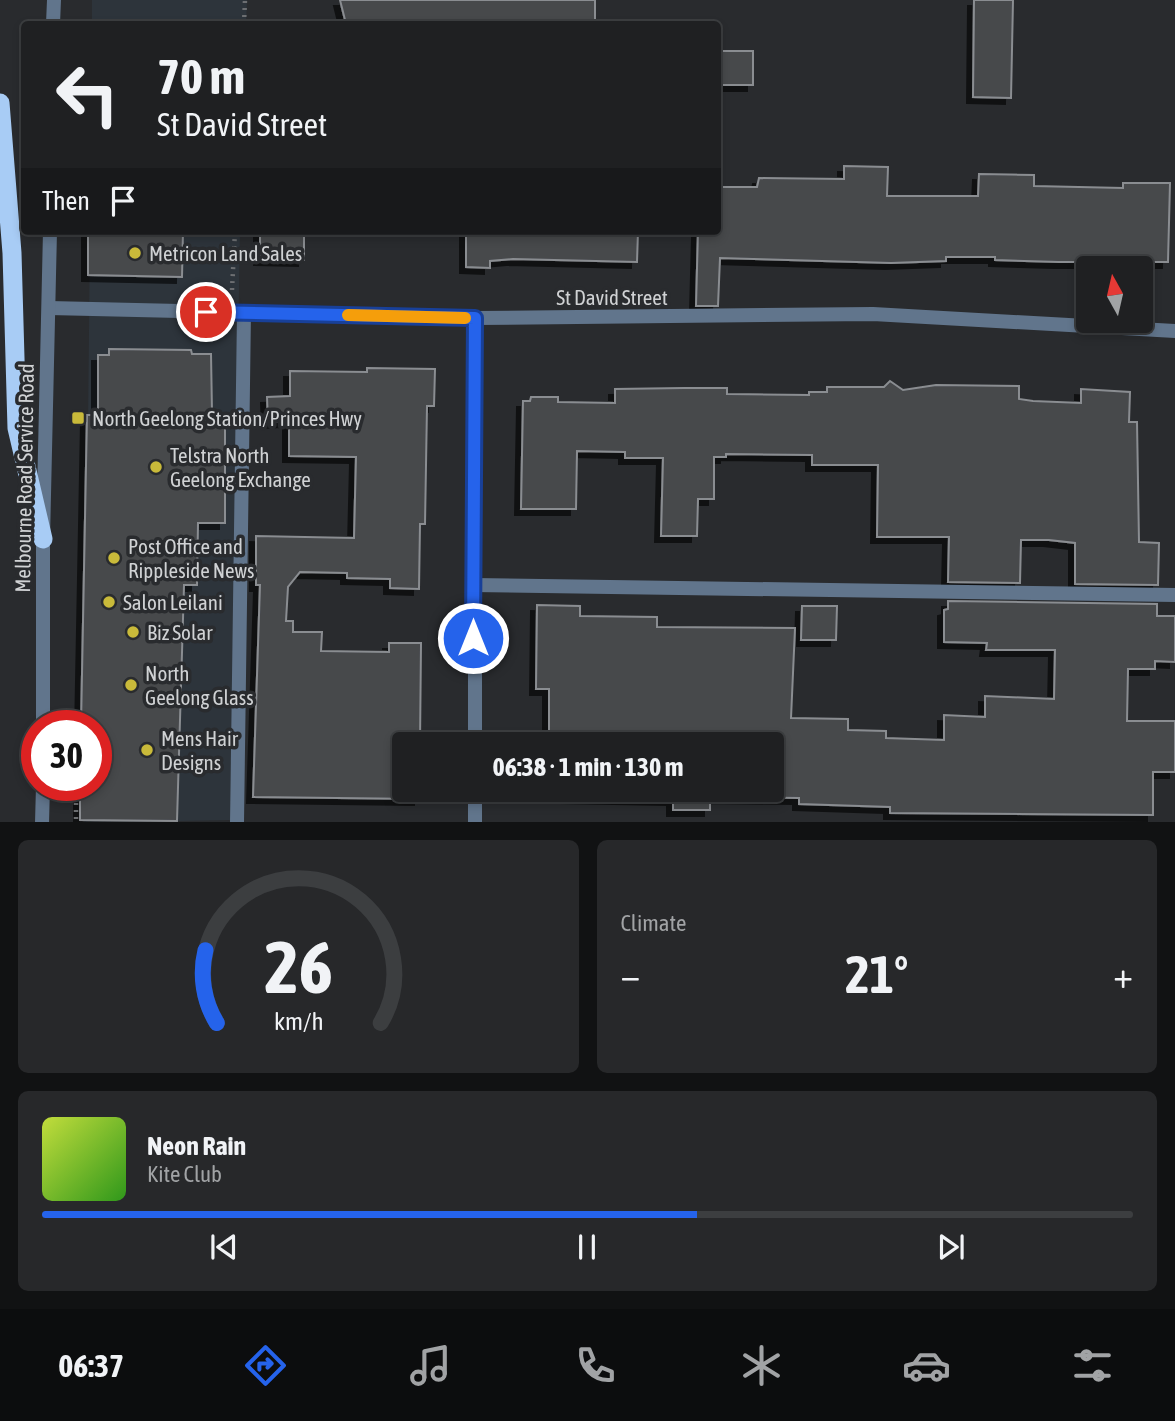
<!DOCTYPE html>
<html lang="en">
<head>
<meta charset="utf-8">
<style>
	body { margin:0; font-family:"Asap Condensed",sans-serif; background:#27282a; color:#f1f3f6; height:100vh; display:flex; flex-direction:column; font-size:26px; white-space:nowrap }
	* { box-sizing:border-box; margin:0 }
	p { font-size:23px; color:#a1a3a5 }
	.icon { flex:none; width:38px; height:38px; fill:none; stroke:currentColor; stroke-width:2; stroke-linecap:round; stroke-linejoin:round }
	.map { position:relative; height:822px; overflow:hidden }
	.details { display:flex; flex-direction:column; gap:18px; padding:18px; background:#111213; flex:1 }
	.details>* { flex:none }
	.banner { position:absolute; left:21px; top:21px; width:700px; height:214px; border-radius:7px; box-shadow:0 4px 10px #0003,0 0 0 2px #3c3e40; background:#1f2022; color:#f1f3f6; overflow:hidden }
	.needle { width:46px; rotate:352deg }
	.tools { position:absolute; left:1076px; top:256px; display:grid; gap:14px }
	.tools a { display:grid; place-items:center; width:77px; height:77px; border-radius:7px; background:#1f2022; box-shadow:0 4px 10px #0003,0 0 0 2px #3c3e40; font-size:35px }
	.speed { position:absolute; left:21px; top:710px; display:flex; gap:14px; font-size:35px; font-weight:700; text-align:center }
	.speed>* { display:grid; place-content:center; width:91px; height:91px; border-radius:50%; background:#1f2022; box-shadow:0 4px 10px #0003,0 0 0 2px #3c3e40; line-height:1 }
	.speed .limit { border:10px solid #d22; background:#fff; color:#111 }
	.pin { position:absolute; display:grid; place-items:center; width:60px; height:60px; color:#fff; margin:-30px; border:4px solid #fff; border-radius:50%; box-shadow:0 2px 7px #0007 }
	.me { position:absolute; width:77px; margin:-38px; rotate:0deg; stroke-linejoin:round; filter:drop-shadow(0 0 5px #0008) }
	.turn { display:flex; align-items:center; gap:24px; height:147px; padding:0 21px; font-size:32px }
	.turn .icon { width:91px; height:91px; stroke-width:2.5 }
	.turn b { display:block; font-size:49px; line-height:60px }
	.then { display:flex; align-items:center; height:66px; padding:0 21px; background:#0003; gap:14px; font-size:26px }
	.big { font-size:52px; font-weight:700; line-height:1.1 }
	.details .tile { flex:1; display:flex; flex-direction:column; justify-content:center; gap:10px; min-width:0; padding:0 24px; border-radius:10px; background:#27282a }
	.details .dial { align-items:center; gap:0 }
	.dial svg { height:182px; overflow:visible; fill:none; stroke:#3c3e40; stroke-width:7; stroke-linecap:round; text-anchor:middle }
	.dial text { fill:#f1f3f6; stroke:none }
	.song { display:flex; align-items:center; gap:21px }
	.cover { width:84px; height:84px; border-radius:10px; background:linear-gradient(135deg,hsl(70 70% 55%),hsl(110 70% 35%)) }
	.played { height:7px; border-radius:4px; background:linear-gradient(90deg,#2563eb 60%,#3c3e40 60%) }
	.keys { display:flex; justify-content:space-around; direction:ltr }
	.heat { display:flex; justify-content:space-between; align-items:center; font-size:38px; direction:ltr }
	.details .tiles { flex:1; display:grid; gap:18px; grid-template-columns:1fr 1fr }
	.tile:last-child { grid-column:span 2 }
	.trip { position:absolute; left:392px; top:732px; width:392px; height:70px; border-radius:7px; background:#1f2022; box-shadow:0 4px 10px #0003,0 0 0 2px #3c3e40; font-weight:700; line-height:70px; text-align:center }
	.tab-bar { display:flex; height:112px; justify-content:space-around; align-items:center; background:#0c0d0e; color:#a1a3a5 }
	.tab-bar .icon { width:49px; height:49px }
	.tab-bar .current { color:#2563eb }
	.tab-bar b { font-size:32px; color:#f1f3f6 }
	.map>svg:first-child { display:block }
</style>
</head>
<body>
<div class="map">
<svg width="1175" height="823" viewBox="0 0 1175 823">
	<defs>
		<filter id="shadow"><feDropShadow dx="-6" dy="6" stdDeviation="0" flood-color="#0009"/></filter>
	</defs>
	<rect width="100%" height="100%" fill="#292b2e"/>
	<g fill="#2d343b">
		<path d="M92,0h155l-1,24h-154z"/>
		<path d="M90,231h150l-10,589 -146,3v-37h12v-60h-11z"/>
	</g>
	<g fill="#46484c" stroke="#8a8d91" stroke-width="2" filter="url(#shadow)">
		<path d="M340,0h255v24h-249z"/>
		<path d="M974,0h39l-2,98 -38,-1z"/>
		<rect x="718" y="51" width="35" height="34"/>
		<path d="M844,166l44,1 -1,29h91l1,-22 55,1v11l89,2v-5h47l-2,79h-109l-64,-2v-3h-49v4l-55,2 -171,-5 -2,48h-22l2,-75h20v-44h39l2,-9 85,1z"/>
		<path d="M88,231h95l-1,46 -94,-2z"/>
		<path d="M260,231h44v29l-44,-1z"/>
		<path d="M466,231h172l-1,31 -124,-3 -23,2v7l-24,-1z"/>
		<path d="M109,349l82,1 1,4h19l1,59h13v110h-27l-1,62h-13l-7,236 -97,-1v-34h16v-60h-15l6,-311h11v-60h11z"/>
		<path d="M367,368l68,1 -1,37h-7l-2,118h-5l-1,65 -29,-1v-9l-43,-1v-5l-47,-1 -12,15 -2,34h7v11h29l-1,19 68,1v-9h32l-1,101h-16v45h16v10l-167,-2 7,-212h-4v-49l98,2 2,-81 -67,-1v-35l-21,1 -1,-25 23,-1v-25l77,1z"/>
		<path d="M890,381l13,9 33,-5 83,1v13l14,2 48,2v-14l49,3 -1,30h8l2,120 20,1 -1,42 -83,-1v-41l-26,-3h-28l-1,43 -72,-1 1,-45h-72l1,-72h-66v-10l-86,-1v3h-12v42h-16l-1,37h-36l2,-78h-38v-6l-48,-1 -1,58h-55l2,-108h7l1,-4h27v5l57,1v-14l69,-1h43v6l82,1v-3h18v-5h57z"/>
		<path d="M948,601l209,3v12h18v46l-20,-1v8h-27l-1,52h48v51h-22v43l-263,-2v-6l-91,-3v-6l-89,-1v13h-37v-11l-160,-3v-7h259v-45h-258v-7l35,1v-49h-13l1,-84 43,1v10l77,1v10l138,1 -4,90 57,1v11l38,1v7l58,2v-25l41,2v-21l69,3 1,-49h-69l1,-7 -43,-1v-32l4,-1z"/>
		<path d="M802,606h35l-1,34h-35z"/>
	</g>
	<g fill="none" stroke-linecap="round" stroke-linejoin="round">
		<g stroke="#6d6f72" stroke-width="4.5" stroke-dasharray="2 5" stroke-linecap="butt">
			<path d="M244,24l1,-24"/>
			<path d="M232,290l3,-59"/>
			<path d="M76,796v27"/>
		</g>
		<g stroke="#61758c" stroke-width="14">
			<path d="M473,585l702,10"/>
			<path d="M237,823l7,-511"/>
		</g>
		<g stroke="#61758c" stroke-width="14">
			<path d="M53,24l1,-24"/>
			<path d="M49,308l426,10 398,-4 302,17"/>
			<path d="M43,726v-187l7,-308"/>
			<path d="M475,744v-426"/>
			<path d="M475,789v34"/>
			<path d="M42,823l1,-37"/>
		</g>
		<path stroke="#a8ccf5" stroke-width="19" d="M0,103l12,150 5,175 26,111"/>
	</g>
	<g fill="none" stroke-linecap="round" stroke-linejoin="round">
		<defs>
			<path id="route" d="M206,312l269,6 -2,320"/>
		</defs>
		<use href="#route" stroke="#184099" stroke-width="18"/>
		<use href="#route" stroke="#2563eb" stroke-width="12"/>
		<path stroke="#f59e0b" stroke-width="12" d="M348,315l117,3"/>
	</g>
	<g fill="#c9ba3a" stroke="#292b2e" stroke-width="2.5">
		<circle cx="135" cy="253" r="7"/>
		<rect x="71" y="411" width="14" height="14" rx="3.5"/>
		<circle cx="156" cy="467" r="7"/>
		<circle cx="114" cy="558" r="7"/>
		<circle cx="109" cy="602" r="7"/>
		<circle cx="133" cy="632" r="7"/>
		<circle cx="131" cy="685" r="7"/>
		<circle cx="147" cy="750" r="7"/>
	</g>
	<g text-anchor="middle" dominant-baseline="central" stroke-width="7" stroke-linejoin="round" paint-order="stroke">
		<g font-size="21" fill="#d0d2d4" stroke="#292b2e" text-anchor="start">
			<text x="149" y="253">Metricon Land Sales</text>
			<text x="92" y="418">North Geelong Station/Princes Hwy</text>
			<text x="170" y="455">Telstra North<tspan x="170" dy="24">Geelong Exchange</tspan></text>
			<text x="128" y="546">Post Office and<tspan x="128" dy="24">Rippleside News</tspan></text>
			<text x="123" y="602">Salon Leilani</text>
			<text x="147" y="632">Biz Solar</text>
			<text x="145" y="673">North<tspan x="145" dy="24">Geelong Glass</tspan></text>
			<text x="161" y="738">Mens Hair<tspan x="161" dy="24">Designs</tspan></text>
		</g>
		<g font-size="21" fill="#d0d2d4" stroke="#292b2e">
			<text x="612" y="297">St David Street</text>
			<text transform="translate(24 478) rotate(-89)">Melbourne Road Service Road</text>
		</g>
	</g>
</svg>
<div class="tools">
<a><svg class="needle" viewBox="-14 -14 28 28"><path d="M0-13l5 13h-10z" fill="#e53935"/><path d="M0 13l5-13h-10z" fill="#a1a3a5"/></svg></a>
</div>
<div class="speed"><div class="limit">30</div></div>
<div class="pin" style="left:206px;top:312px;background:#d93025"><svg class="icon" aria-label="arrive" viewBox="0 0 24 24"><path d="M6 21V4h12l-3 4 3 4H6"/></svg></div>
<svg class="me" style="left:473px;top:638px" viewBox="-20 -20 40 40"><circle r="17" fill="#2563eb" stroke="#fff" stroke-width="3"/><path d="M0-11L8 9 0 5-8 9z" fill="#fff"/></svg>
<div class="trip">06:38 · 1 min · 130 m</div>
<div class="banner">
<div class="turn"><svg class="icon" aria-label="left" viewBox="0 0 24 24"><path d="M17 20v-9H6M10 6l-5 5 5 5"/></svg><div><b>70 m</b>St David Street</div></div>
<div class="then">Then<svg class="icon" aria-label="arrive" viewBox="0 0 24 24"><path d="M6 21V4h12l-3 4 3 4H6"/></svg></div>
</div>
</div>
<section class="details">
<div class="tiles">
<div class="tile dial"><svg viewBox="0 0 100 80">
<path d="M14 69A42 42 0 1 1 86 69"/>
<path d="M14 69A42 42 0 0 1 9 37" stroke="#2563eb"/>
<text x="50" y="56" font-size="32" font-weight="700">26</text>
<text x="50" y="72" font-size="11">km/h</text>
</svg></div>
<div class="tile"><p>Climate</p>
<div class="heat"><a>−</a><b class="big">21°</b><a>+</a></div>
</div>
<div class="tile">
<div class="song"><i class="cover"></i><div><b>Neon Rain</b><p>Kite Club</p></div></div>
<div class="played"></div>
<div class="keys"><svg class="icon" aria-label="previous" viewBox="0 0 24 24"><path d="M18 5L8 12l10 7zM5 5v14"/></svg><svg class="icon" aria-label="pause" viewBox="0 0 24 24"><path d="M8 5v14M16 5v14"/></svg><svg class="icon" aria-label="next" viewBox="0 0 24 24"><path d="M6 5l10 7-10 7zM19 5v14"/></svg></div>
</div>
</div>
</section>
<nav class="tab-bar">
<b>06:37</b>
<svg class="icon current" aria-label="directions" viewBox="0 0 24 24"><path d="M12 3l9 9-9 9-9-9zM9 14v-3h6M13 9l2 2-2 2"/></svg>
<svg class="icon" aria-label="music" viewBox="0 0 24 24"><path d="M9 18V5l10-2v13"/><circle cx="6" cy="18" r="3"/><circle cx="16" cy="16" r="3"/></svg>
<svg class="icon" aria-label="phone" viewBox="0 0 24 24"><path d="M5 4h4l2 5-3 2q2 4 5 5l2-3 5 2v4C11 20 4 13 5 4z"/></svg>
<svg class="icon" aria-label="climate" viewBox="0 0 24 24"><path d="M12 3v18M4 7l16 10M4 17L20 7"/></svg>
<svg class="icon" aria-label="car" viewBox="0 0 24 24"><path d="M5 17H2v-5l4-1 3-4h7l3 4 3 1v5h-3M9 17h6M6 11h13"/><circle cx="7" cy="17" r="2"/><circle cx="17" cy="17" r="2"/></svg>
<svg class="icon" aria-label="filters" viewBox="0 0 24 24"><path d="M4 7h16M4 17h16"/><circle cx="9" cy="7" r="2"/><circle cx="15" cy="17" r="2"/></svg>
</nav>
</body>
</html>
